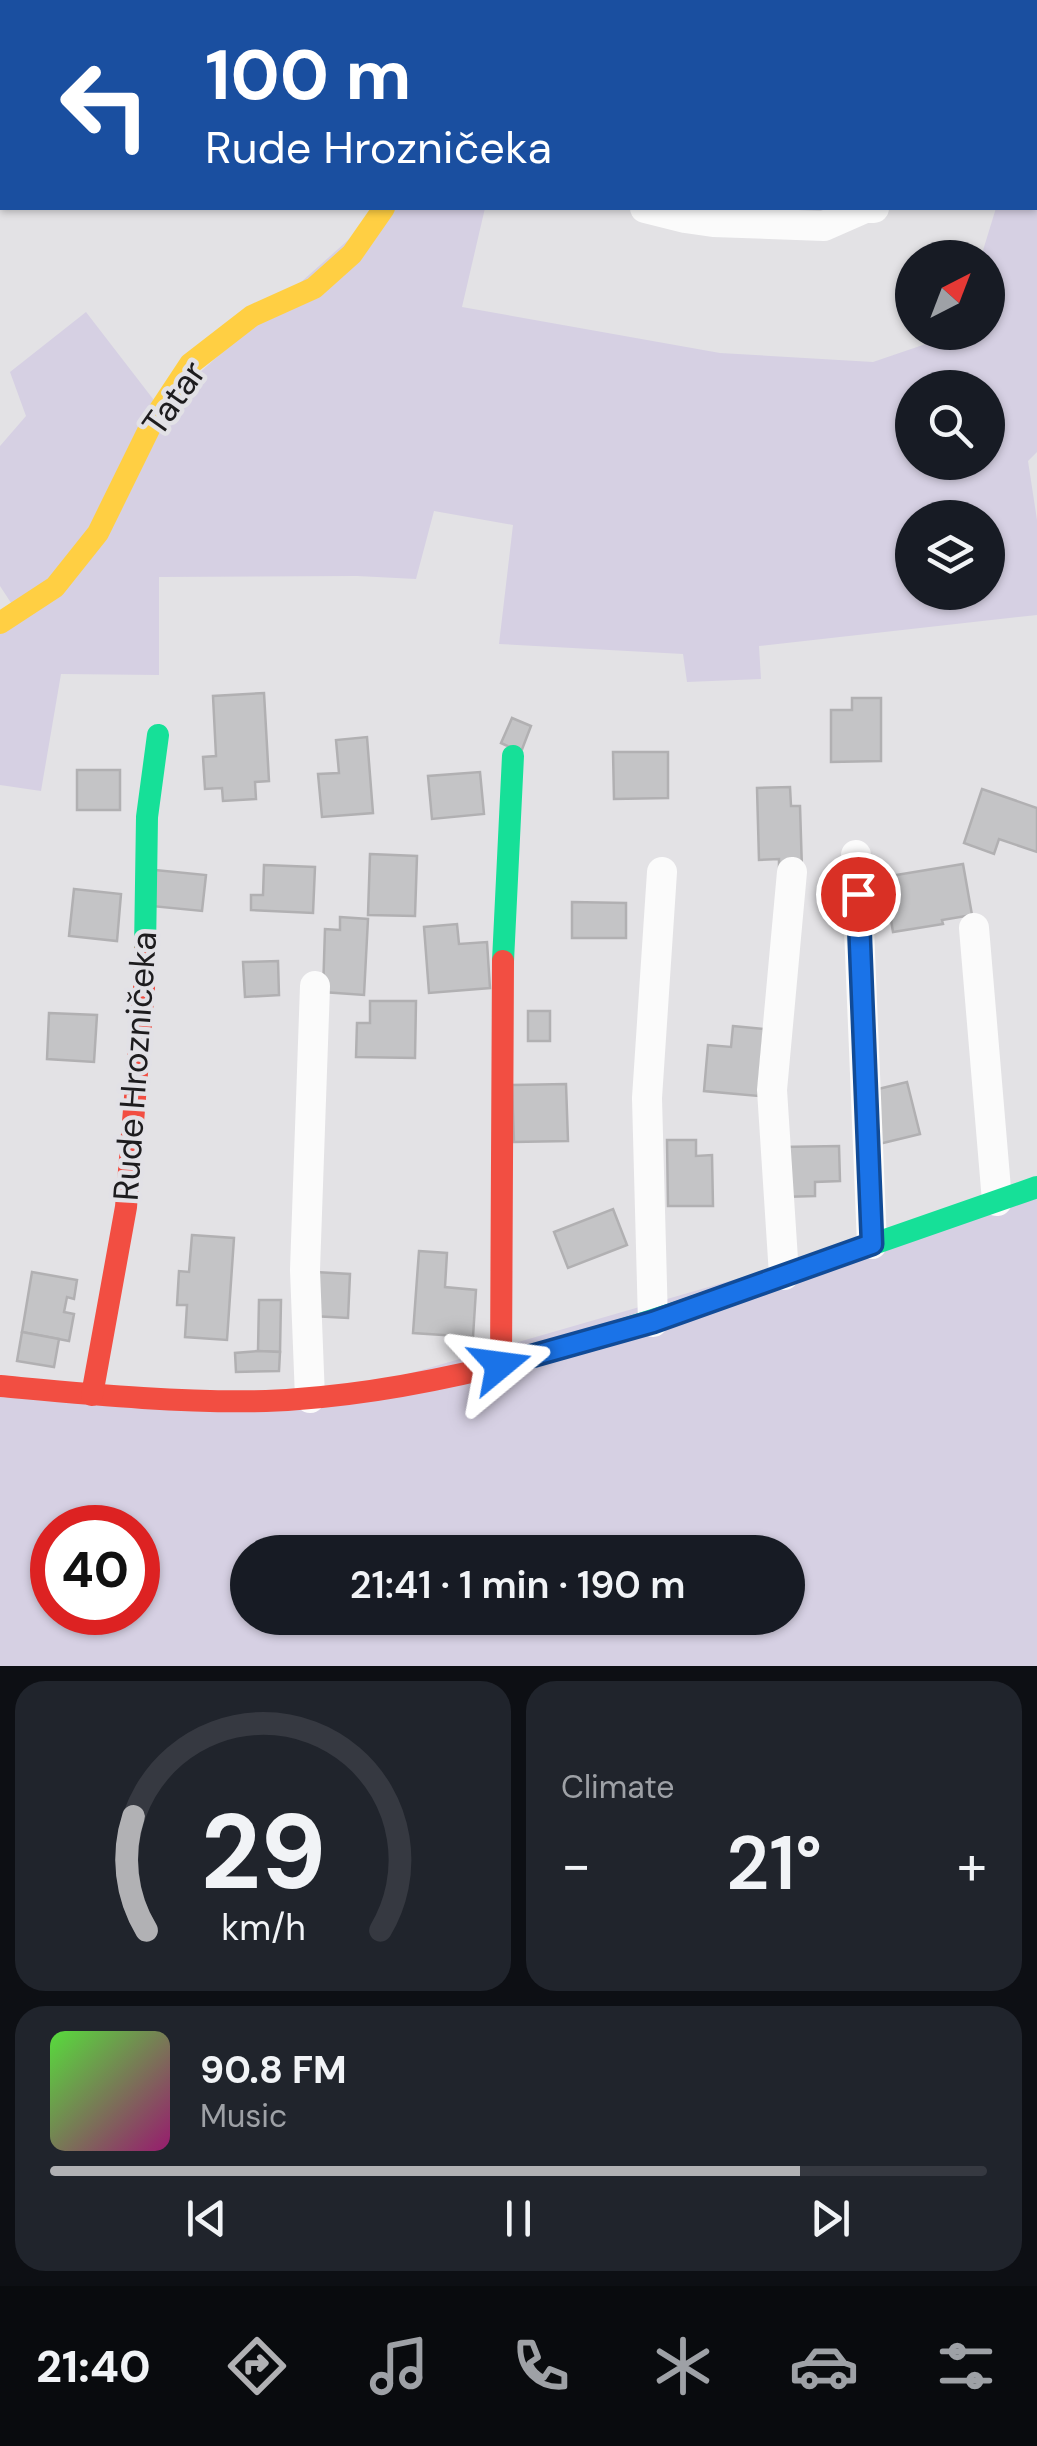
<!DOCTYPE html>
<html lang="en">
<head>
<meta charset="utf-8">
<style>
	body { margin:0; font-family:"DM Sans",sans-serif; background:#20242c; color:#f1f3f6; height:100vh; display:flex; flex-direction:column; font-size:38px; white-space:nowrap }
	* { box-sizing:border-box; margin:0 }
	p { font-size:32px; color:#9ea1a6 }
	.icon { flex:none; width:55px; height:55px; fill:none; stroke:currentColor; stroke-width:2; stroke-linecap:round; stroke-linejoin:round }
	.map { position:relative; height:1666px; overflow:hidden }
	.details { display:flex; flex-direction:column; gap:15px; padding:15px; background:#0d0f14; flex:1 }
	.details>* { flex:none }
	.banner { position:absolute; left:0px; top:0px; width:1038px; height:210px; box-shadow:0 2px 8px #0004; background:#1a4fa0; color:#fff; overflow:hidden }
	.needle { width:65px; rotate:42deg }
	.buttons { position:absolute; left:895px; top:240px; display:grid; gap:20px }
	.buttons a { display:grid; place-items:center; width:110px; height:110px; border-radius:50%; background:#171b24; box-shadow:0 2px 8px #0004; font-size:50px }
	.speed { position:absolute; left:30px; top:1505px; display:flex; gap:20px; font-size:50px; font-weight:700; text-align:center }
	.speed>* { display:grid; place-content:center; width:130px; height:130px; border-radius:50%; background:#171b24; box-shadow:0 2px 8px #0004; line-height:1 }
	.speed .limit { border:15px solid #d22; background:#fff; color:#111 }
	.pin { position:absolute; display:grid; place-items:center; width:85px; height:85px; color:#fff; margin:-42px; border:5px solid #fff; border-radius:50%; box-shadow:0 2px 10px #0007 }
	.me { position:absolute; width:110px; margin:-55px; rotate:74deg; stroke-linejoin:round; filter:drop-shadow(0 0 8px #0008) }
	.turn { display:flex; align-items:center; gap:35px; height:210px; padding:0 40px; font-size:45px }
	.turn .icon { width:130px; height:130px; stroke-width:2.5 }
	.turn b { display:block; font-size:70px; line-height:85px }
	.big { font-size:75px; font-weight:600; line-height:1.1 }
	.details .widget { flex:1; display:flex; flex-direction:column; justify-content:center; gap:15px; min-width:0; padding:0 35px; border-radius:30px; background:#20242c }
	.details .dial { align-items:center; gap:0 }
	.dial svg { height:260px; overflow:visible; fill:none; stroke:#363941; stroke-width:7; stroke-linecap:round; text-anchor:middle }
	.dial text { fill:#f1f3f6; stroke:none }
	.song { display:flex; align-items:center; gap:30px }
	.cover { width:120px; height:120px; border-radius:15px; background:linear-gradient(135deg,hsl(110 70% 55%),hsl(320 70% 35%)) }
	.played { height:10px; border-radius:5px; background:linear-gradient(90deg,#b1b1b4 80%,#363941 80%) }
	.keys { display:flex; justify-content:space-around; direction:ltr }
	.heat { display:flex; justify-content:space-between; align-items:center; font-size:55px; direction:ltr }
	.details .tiles { flex:1; display:grid; gap:15px; grid-template-columns:1fr 1fr }
	.widget:last-child { grid-column:span 2 }
	.trip { position:absolute; left:230px; top:1535px; width:575px; height:100px; border-radius:50px; background:#171b24; box-shadow:0 2px 8px #0004; font-weight:600; line-height:100px; text-align:center }
	.dock { display:flex; height:160px; justify-content:space-around; align-items:center; background:#090b0e; color:#9ea1a6 }
	.dock .icon { width:70px; height:70px }
	.dock .selected { color:#b1b1b4 }
	.dock b { font-size:45px; color:#f1f3f6 }
	.map>svg:first-child { display:block }
</style>
</head>
<body>
<div class="map">
<svg width="1037" height="1666" viewBox="0 0 1037 1666">
	<rect width="100%" height="100%" fill="#e3e2e5"/>
	<g fill="#d6d0e3" fill-rule="evenodd">
		<path d="M1035,180h2v272l-9,9 9,59v95l-278,31 2,33 -74,3 -4,-28 -184,-10 14,-119 -79,-14 -18,68 -59,-3 -198,1v98l-98,-1 -20,117 -41,-6v-162l17,-11 -17,-26v-140l26,-30 -16,-44 76,-60 74,96 224,-200h101l-23,99 258,46 153,9 85,-29 30,-1v-74l-7,-1 15,-49h39zM912,388h76v74h-76zM912,518h76v74h-76z"/>
		<path d="M1037,1192v474h-1037v-280l311,16zM52,1528h86v84h-86zM248,1552h540v66h-540z"/>
	</g>
	<g fill="#c4c4c6" stroke="#b1b0b2" stroke-width="2.5">
		<path d="M264,693l5,88 -14,1 1,17 -33,2 -1,-13 -17,1 -2,-32 13,-1 -3,-60z"/>
		<path d="M852,698h29v63l-50,1v-52h21z"/>
		<path d="M512,718l19,8 -10,26 -20,-9z"/>
		<path d="M367,737l6,76 -51,4 -4,-43 21,-1 -3,-33z"/>
		<path d="M613,752h55v46l-54,1z"/>
		<rect x="77" y="770" width="43" height="40"/>
		<path d="M480,772l4,42 -52,5 -4,-43z"/>
		<path d="M790,787l1,19h9l2,64h-23v-11l-20,1 -2,-72z"/>
		<path d="M982,789l55,19v44l-38,-13 -5,15 -30,-11z"/>
		<path d="M370,854l47,2 -2,60 -47,-1z"/>
		<path d="M963,864l9,51 -30,5 1,4 -50,8 -9,-55z"/>
		<path d="M264,865l51,2 -2,46 -62,-3v-15h12z"/>
		<path d="M155,870l51,5 -4,36 -51,-5z"/>
		<path d="M74,889l47,5 -4,47 -48,-5z"/>
		<path d="M572,902l54,1v35h-54z"/>
		<path d="M340,917l28,2 -4,76 -41,-3 2,-63 15,1z"/>
		<path d="M457,924l2,20 28,-2 3,46 -61,5 -5,-66z"/>
		<path d="M278,961l1,34 -34,2 -2,-35z"/>
		<path d="M370,1001h46l-1,57 -59,-1 1,-34h13z"/>
		<rect x="528" y="1011" width="22" height="30"/>
		<path d="M49,1013l48,2 -3,47 -47,-3z"/>
		<path d="M733,1026l31,3 -6,67 -54,-5 4,-46 23,2z"/>
		<path d="M907,1082l13,52 -41,10 -13,-52z"/>
		<path d="M566,1084l2,57 -54,1 -2,-57z"/>
		<path d="M667,1140h29v16l16,-1 1,51h-45z"/>
		<path d="M839,1146l1,35 -25,1v14l-33,1 -1,-50z"/>
		<path d="M613,1209l14,36 -59,23 -14,-36z"/>
		<path d="M192,1235l42,3 -7,102 -42,-3 2,-32h-10l2,-34 10,1z"/>
		<path d="M419,1251l28,2 -2,34 31,3 -3,47 -60,-4z"/>
		<path d="M32,1272l45,8 -3,19 -7,-2 -3,15 10,2 -5,27 -47,-9z"/>
		<path d="M315,1272l35,2 -2,44 -36,-2z"/>
		<path d="M259,1300h22l-1,52 -22,-1z"/>
		<path d="M22,1332l37,7 -5,28 -37,-6z"/>
		<path d="M258,1351l22,1 -1,19 -43,1 -1,-19z"/>
	</g>
	<g fill="none" stroke-linecap="round" stroke-linejoin="round">
		<g stroke="#fbfbfb" stroke-width="30">
			<path d="M1035,180h2"/>
			<path d="M645,208l40,10 28,4 111,4 41,-18h9"/>
			<path d="M856,855l16,389"/>
			<path d="M974,928l23,273"/>
			<path d="M784,1275l-12,-185 20,-218"/>
			<path d="M653,1322l-6,-224 15,-226"/>
			<path d="M310,1398l-5,-128 10,-284"/>
		</g>
		<g stroke="#16e098" stroke-width="22">
			<path d="M145,950l2,-133 11,-82"/>
			<path d="M503,961l10,-205"/>
			<path d="M492,1367l82,-22 107,-34 356,-124"/>
		</g>
		<path stroke="#ffcf43" stroke-width="22" d="M0,623l55,-36 43,-54 57,-116 35,-53 62,-48 62,-28 38,-34 32,-46"/>
		<g stroke="#f24e42" stroke-width="22">
			<path d="M501,1365l2,-404"/>
			<path d="M0,1386c88,8 177,17 266,15 76,-3 152,-16 226,-34"/>
			<path d="M92,1395l34,-188 18,-219 1,-38"/>
		</g>
	</g>
	<g fill="none" stroke-linecap="round" stroke-linejoin="round">
		<defs>
			<path id="route" d="M500,1365l153,-43 219,-78 -14,-350"/>
		</defs>
		<use href="#route" stroke="#114b97" stroke-width="25"/>
		<use href="#route" stroke="#1a73e8" stroke-width="18"/>
	</g>
	<g text-anchor="middle" dominant-baseline="central" stroke-width="9" stroke-linejoin="round" paint-order="stroke">
		<g font-size="35" fill="#1d1c1e" stroke="#e2e1e6">
			<text transform="translate(174 398) rotate(-55)">Tatar</text>
			<text transform="translate(135 1066) rotate(-86)">Rude Hrozničeka</text>
		</g>
	</g>
</svg>
<div class="buttons">
<a><svg class="needle" viewBox="-14 -14 28 28"><path d="M0-13l5 13h-10z" fill="#e53935"/><path d="M0 13l5-13h-10z" fill="#9ea1a6"/></svg></a>
<a><svg class="icon" aria-label="search" viewBox="0 0 24 24"><circle cx="10" cy="10" r="6"/><path d="M15 15l6 6"/></svg></a>
<a><svg class="icon" aria-label="layers" viewBox="0 0 24 24"><path d="M12 4l9 5-9 5-9-5zM3 14l9 5 9-5"/></svg></a>
</div>
<div class="speed"><div class="limit">40</div></div>
<div class="pin" style="left:858px;top:894px;background:#d93025"><svg class="icon" aria-label="arrive" viewBox="0 0 24 24"><path d="M6 21V4h12l-3 4 3 4H6"/></svg></div>
<svg class="me" style="left:500px;top:1365px" viewBox="-20 -20 40 40"><path d="M0-17L14 15 0 8-14 15z" fill="#1a73e8" stroke="#fff" stroke-width="4"/></svg>
<div class="trip">21:41 · 1 min · 190 m</div>
<div class="banner">
<div class="turn"><svg class="icon" aria-label="left" viewBox="0 0 24 24"><path d="M17 20v-9H6M10 6l-5 5 5 5"/></svg><div><b>100 m</b>Rude Hrozničeka</div></div>
</div>
</div>
<section class="details">
<div class="tiles">
<div class="widget dial"><svg viewBox="0 0 100 80">
<path d="M14 69A42 42 0 1 1 86 69"/>
<path d="M14 69A42 42 0 0 1 10 34" stroke="#b1b1b4"/>
<text x="50" y="56" font-size="32" font-weight="700">29</text>
<text x="50" y="72" font-size="11">km/h</text>
</svg></div>
<div class="widget"><p>Climate</p>
<div class="heat"><a>−</a><b class="big">21°</b><a>+</a></div>
</div>
<div class="widget">
<div class="song"><i class="cover"></i><div><b>90.8 FM</b><p>Music</p></div></div>
<div class="played"></div>
<div class="keys"><svg class="icon" aria-label="previous" viewBox="0 0 24 24"><path d="M18 5L8 12l10 7zM5 5v14"/></svg><svg class="icon" aria-label="pause" viewBox="0 0 24 24"><path d="M8 5v14M16 5v14"/></svg><svg class="icon" aria-label="next" viewBox="0 0 24 24"><path d="M6 5l10 7-10 7zM19 5v14"/></svg></div>
</div>
</div>
</section>
<nav class="dock">
<b>21:40</b>
<svg class="icon selected" aria-label="directions" viewBox="0 0 24 24"><path d="M12 3l9 9-9 9-9-9zM9 14v-3h6M13 9l2 2-2 2"/></svg>
<svg class="icon" aria-label="music" viewBox="0 0 24 24"><path d="M9 18V5l10-2v13"/><circle cx="6" cy="18" r="3"/><circle cx="16" cy="16" r="3"/></svg>
<svg class="icon" aria-label="phone" viewBox="0 0 24 24"><path d="M5 4h4l2 5-3 2q2 4 5 5l2-3 5 2v4C11 20 4 13 5 4z"/></svg>
<svg class="icon" aria-label="climate" viewBox="0 0 24 24"><path d="M12 3v18M4 7l16 10M4 17L20 7"/></svg>
<svg class="icon" aria-label="car" viewBox="0 0 24 24"><path d="M5 17H2v-5l4-1 3-4h7l3 4 3 1v5h-3M9 17h6M6 11h13"/><circle cx="7" cy="17" r="2"/><circle cx="17" cy="17" r="2"/></svg>
<svg class="icon" aria-label="filters" viewBox="0 0 24 24"><path d="M4 7h16M4 17h16"/><circle cx="9" cy="7" r="2"/><circle cx="15" cy="17" r="2"/></svg>
</nav>
</body>
</html>
